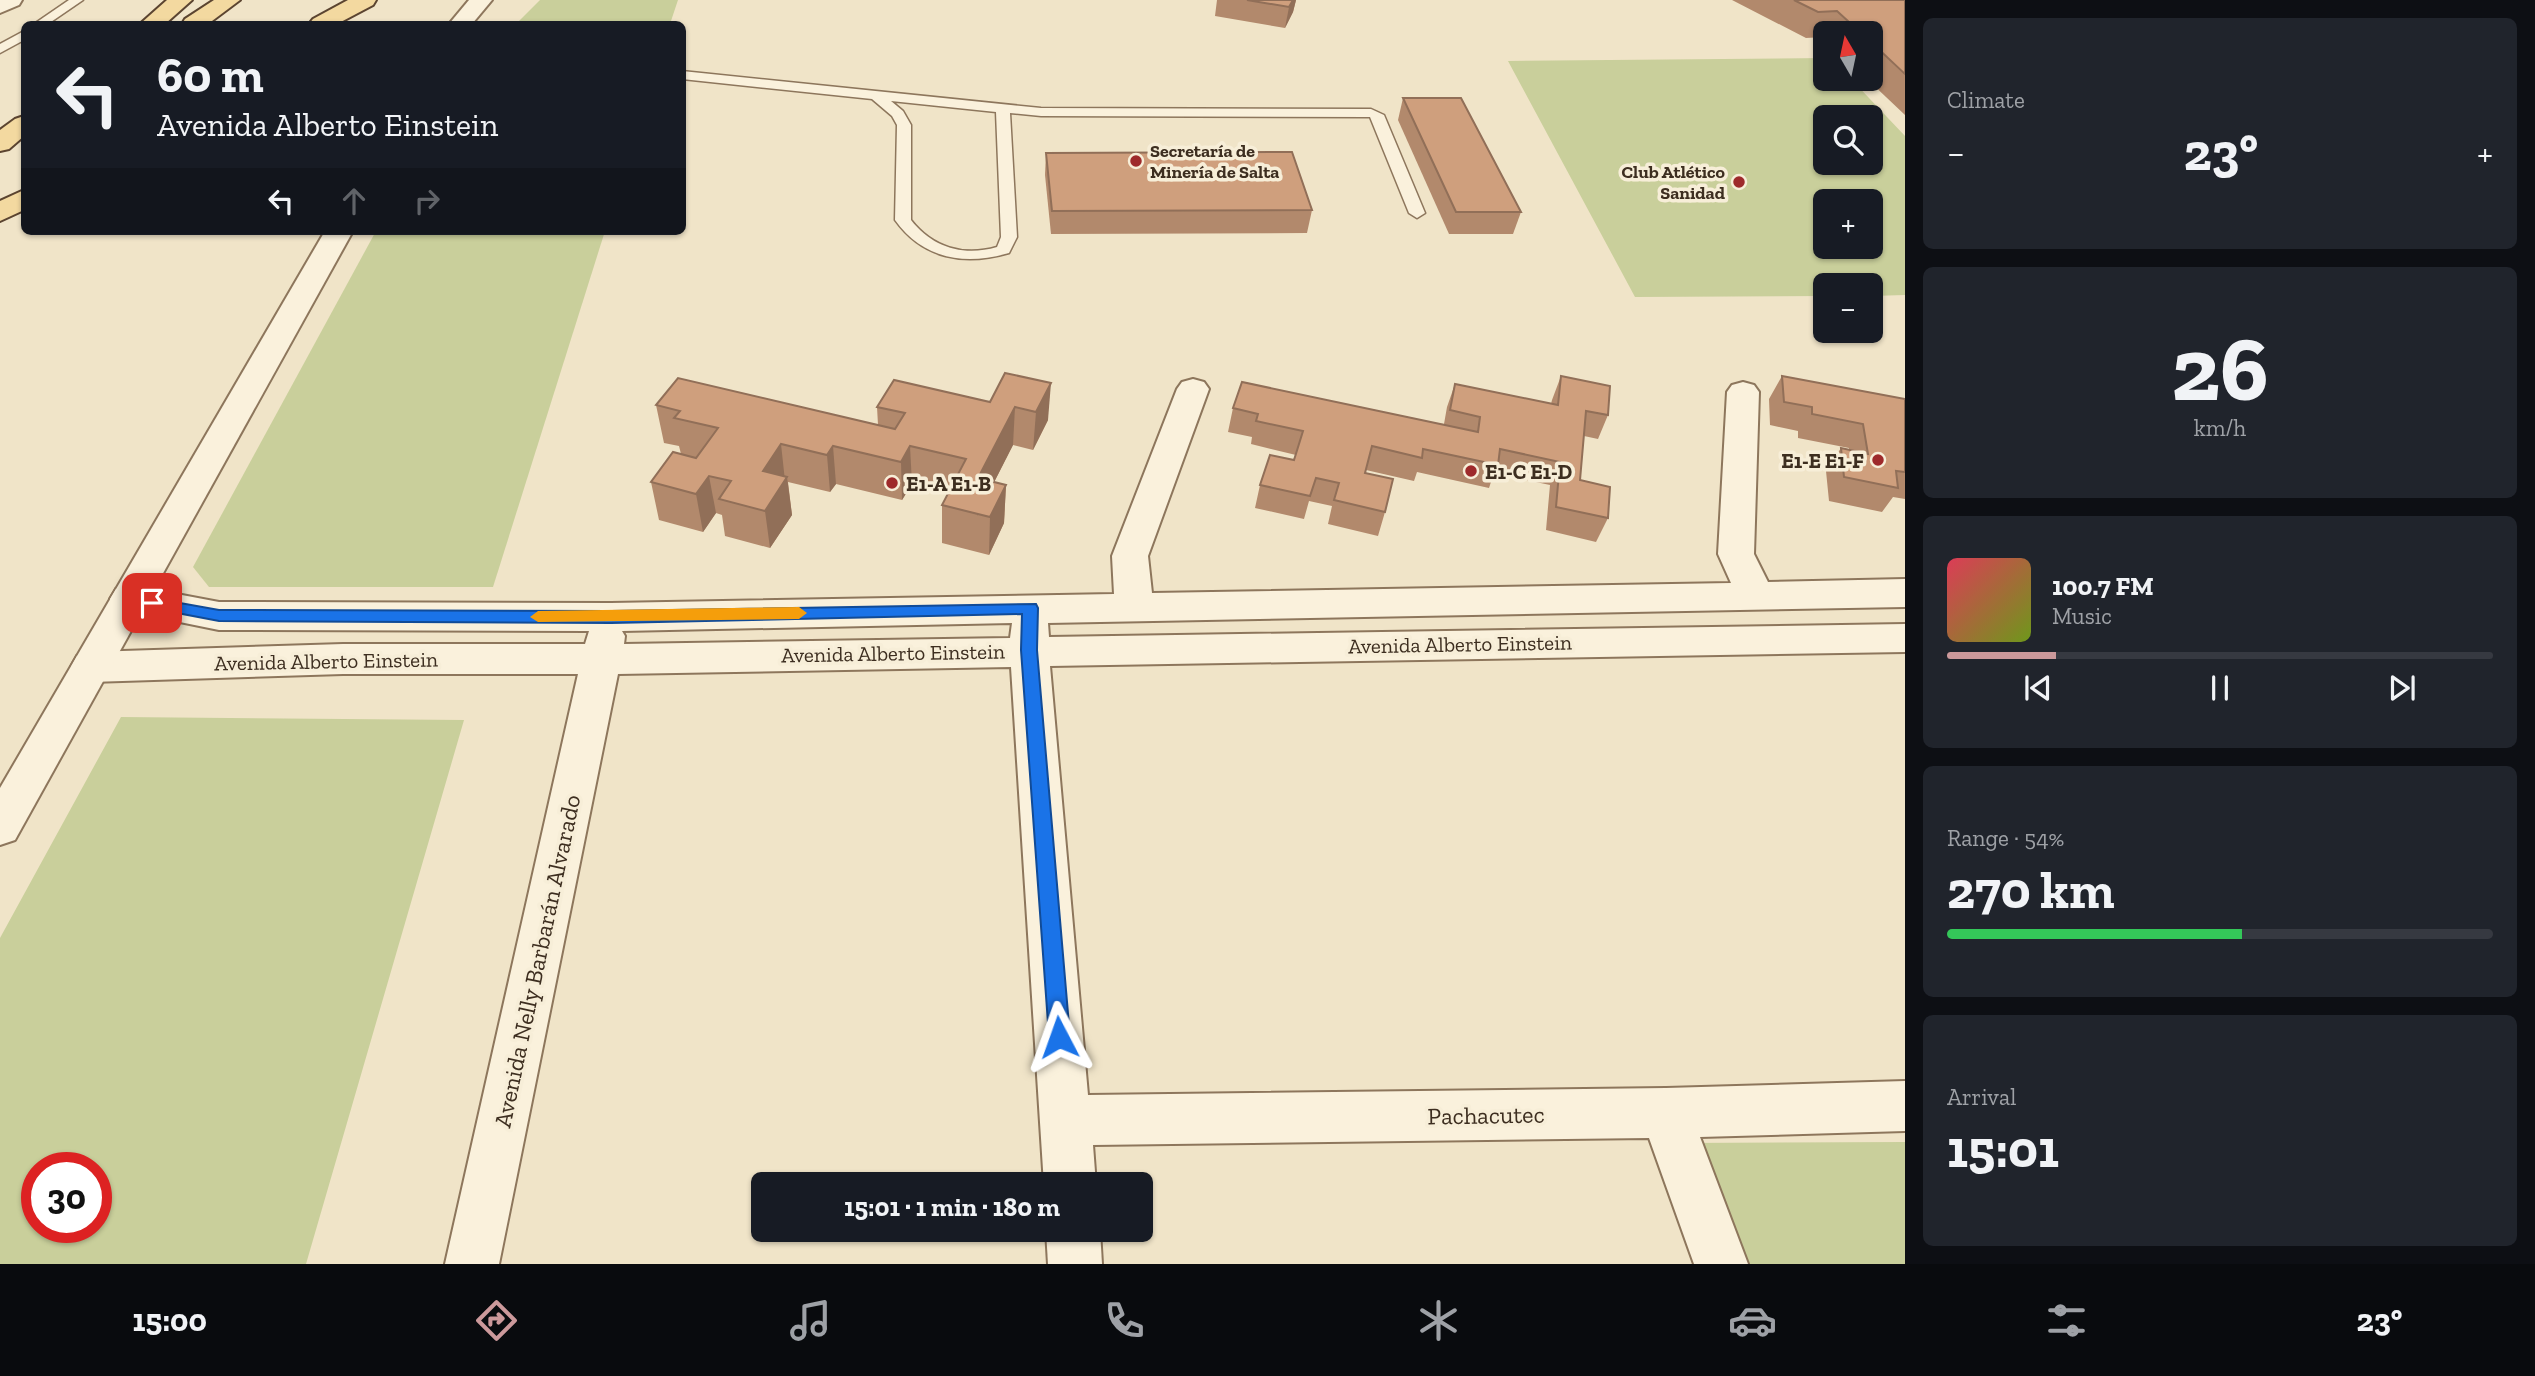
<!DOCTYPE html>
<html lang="en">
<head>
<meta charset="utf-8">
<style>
	body { margin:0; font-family:"Zilla Slab",serif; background:#20242c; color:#f1f3f6; height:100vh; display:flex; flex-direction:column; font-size:26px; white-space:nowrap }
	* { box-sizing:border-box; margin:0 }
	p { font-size:23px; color:#9ea1a6 }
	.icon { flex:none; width:38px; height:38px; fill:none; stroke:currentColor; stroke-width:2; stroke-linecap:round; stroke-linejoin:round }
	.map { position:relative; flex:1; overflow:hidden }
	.side { display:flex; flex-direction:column; gap:18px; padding:18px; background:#0d0f14; width:630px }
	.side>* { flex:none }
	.guide { position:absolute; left:21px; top:21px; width:665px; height:214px; border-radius:10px; box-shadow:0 2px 5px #0004; background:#171b24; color:#f1f3f6; overflow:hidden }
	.needle { width:46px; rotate:351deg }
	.controls { position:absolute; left:1813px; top:21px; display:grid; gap:14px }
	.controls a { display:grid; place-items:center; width:70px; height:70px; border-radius:10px; background:#171b24; box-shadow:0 2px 5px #0004; font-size:35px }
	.speed { position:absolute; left:21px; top:1152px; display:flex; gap:14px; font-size:35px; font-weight:700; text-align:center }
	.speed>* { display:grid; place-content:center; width:91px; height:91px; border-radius:50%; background:#171b24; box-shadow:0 2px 5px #0004; line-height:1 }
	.speed .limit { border:10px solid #d22; background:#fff; color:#111 }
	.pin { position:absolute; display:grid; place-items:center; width:60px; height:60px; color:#fff; margin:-30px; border-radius:14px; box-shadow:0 4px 10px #0006 }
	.me { position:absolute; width:77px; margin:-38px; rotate:356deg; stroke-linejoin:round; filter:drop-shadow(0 0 5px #0008) }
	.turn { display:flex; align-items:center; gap:24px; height:147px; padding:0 21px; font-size:32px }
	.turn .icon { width:91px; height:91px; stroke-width:2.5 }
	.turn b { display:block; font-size:49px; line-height:60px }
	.lanes { display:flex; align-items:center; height:66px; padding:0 21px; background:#0003; justify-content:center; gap:35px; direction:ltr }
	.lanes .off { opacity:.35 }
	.big { font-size:52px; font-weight:800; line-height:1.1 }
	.side .widget { flex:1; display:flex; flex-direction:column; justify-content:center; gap:10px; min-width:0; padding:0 24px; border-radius:10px; background:#20242c }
	.side .dial { align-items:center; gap:0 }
	.dial b { font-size:91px; line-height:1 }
	.song { display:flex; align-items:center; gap:21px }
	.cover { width:84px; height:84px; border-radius:10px; background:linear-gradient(135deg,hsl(350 70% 55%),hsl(80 70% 35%)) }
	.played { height:7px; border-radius:4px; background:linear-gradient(90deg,#cc999b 20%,#363941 20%) }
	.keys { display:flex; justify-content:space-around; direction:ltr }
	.heat { display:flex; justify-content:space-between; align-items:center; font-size:38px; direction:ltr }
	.charge { height:10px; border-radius:5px; background:linear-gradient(90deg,#34c759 54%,#363941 0) }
	.trip { position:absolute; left:751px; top:1172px; width:402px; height:70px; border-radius:10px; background:#171b24; box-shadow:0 2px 5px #0004; font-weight:800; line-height:70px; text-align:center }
	.menu { display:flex; height:112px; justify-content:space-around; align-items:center; background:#090b0e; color:#9ea1a6 }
	.menu .icon { width:49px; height:49px }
	.menu .selected { color:#cc999b }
	.menu b { font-size:32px; color:#f1f3f6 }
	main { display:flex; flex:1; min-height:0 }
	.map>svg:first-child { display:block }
</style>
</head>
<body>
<main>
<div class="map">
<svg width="1905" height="1264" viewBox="0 0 1905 1264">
	<rect width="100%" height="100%" fill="#f0e4c8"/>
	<g fill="#c9cf9b" fill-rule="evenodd">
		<path d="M540,0h138l-8,24h-154z"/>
		<path d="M1825,58v21h26l54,57v159l-34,1v-11h-46v11l-190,1 -127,-236zM1825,117h46v46h-46zM1825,201h46v46h-46z"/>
		<path d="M376,231h229l-112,356h-284l-16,-20z"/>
		<path d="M121,717l343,3 -158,544h-306v-326zM96,1167v60h-59v-60z"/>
		<path d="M1905,1142v122h-176l-48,-121z"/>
	</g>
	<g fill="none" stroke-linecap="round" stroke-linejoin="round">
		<defs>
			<g id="service">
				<path d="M69,0h14l-35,24h-14z"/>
				<path d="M24,31v9l-24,13v-9z"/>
				<path d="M682,71l359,37 330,1 13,6 41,98 -8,5 -8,-5 -39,-96 -329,-1 -31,-3 7,124 -8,16c-45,13 -86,6 -114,-33l2,-95 -5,-9 -20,-17 -190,-20zM891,101l105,11 5,125 -4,10c-34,10 -65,0 -86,-27v-95l-8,-14z"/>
			</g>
			<g id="minor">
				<path d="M0,0h22l-3,5 -19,8z"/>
				<path d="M1193,379l11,3 5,7 -61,167 4,37 579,-10 -13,-29 9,-162 5,-7 11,-3 11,3 5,7 -5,162 14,28 137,-3v28l-857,16 1,14 856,-13v28l-855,14 38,429 578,-7 239,-7v50l-205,6 48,127h-54l-45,-126 -556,7 3,40h-52l-33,-518 -393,7 -119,590h-54l133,-590h-235l-252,8 -14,-4 -6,-11 6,-11 14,-4 252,-8h242l4,-13 -370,-1 -103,-21 -6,-10 6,-10 13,-4 90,17 392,1 503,-9 -2,-38 65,-167 5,-7zM1012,623l-2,15 -386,6 1,-8 -3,-5z"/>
				<path d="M1046,1230h54l2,34h-54z"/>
			</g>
			<g id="tertiary">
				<path d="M469,0h23l-20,24h-23z"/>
				<path d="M325,231h28l-338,609 -15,5v-57z"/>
			</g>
			<g id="primary">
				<path d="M167,0h25l-27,24h-25z"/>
				<path d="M214,0h26l-32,24h-26l3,-5z"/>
				<path d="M348,0h28l-3,5 -36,19h-28l4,-5z"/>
				<path d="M24,116v20l-15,13 -9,2v-21l15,-11z"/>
				<path d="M24,190v20l-24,11v-20z"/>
			</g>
		</defs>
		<use href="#service" stroke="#8d765c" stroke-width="3"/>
		<use href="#minor" stroke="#8d765c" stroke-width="4"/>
		<use href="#tertiary" stroke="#8d765c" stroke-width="4"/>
		<use href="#primary" stroke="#5b4430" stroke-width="4"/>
		<use href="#service" fill="#faf1dc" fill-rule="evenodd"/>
		<use href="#minor" fill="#faf1dc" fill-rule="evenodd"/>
		<use href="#tertiary" fill="#faf1dc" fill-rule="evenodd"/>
		<use href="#primary" fill="#f3d9a0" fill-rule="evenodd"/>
	</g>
	<g fill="#b2896c">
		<path d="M1217,0h79l-3,12 -8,16 -70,-12z"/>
		<path d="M1732,0h173v115l-38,-36h4v-46h-46v5l-1,-1 -18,1z"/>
		<path d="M1403,98l118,114 -8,22h-64l-51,-114z"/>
		<path d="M1046,153l266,57 -5,23 -256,1 -6,-59z"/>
		<path d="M1005,373l43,47 -15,30 -20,-5 -19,37 12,3 -2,38 -15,32 -47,-12v-38l6,-12 -36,-9 -10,16 -66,-16 -6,8 -42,-10 4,33 -22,33 -45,-12 -3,-21 -6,-2 -13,19 -44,-12 -8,-38 30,-28 -2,-8 -15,-3 -8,-38 222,20 -1,-18 113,-5z"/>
		<path d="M1561,376l47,39 -10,24 -14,-3 -4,44 28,38 -12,24 -50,-12 4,-45 -56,-12 -5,15 -72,-16 -3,9 -48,-11 -1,3 20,39 -7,24 -50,-12 4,-18 -23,-5 -5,18 -49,-11 5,-23 34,-25 2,-5 -45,-11 1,-7 -24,-5 5,-24 211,16 3,-17 8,-23 96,20 1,-4z"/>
		<path d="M1782,376l123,23v100l-12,-2 -11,15 -53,-11 -3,-30 15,-23 8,2v-2l-51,-10v-7l-28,-6 -1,-26z"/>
	</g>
	<g fill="#916f58">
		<path d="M1293,0h3l-3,12 -8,16 4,-21z"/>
		<path d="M1051,383l-3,37 -15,30 3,-38z"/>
		<path d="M1015,407l-2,38 -36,71 1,-38z"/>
		<path d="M781,444l4,37 2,-4 5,38 -22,33 -5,-37 -2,-40z"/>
		<path d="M833,446l3,38 -6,8 -3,-37z"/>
		<path d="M910,446l2,38 -10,16 -1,-38z"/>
		<path d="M709,476l7,37 -13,19 -7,-38z"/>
		<path d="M1006,485l-2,38 -15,32 1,-38z"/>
	</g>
	<g fill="#cf9f7d" stroke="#916f58" stroke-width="2">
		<path d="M1247,0h46l-4,7z"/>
		<path d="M1794,0h111v74l-34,-32v-9h-10l-24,-22 -19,1z"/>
		<path d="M1403,98h58l60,114h-65z"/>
		<path d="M1292,152l20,58 -260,1 -6,-58z"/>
		<path d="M1005,373l46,10 -15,29 -21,-5 -37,71 28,7 -16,32 -48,-12 24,-46 -56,-13 -9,16 -68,-16 -6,9 -46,-11 -18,27 24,6 -22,34 -46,-12 12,-18 -22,-5 -13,18 -45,-12 22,-30 23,6 22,-30 -44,-10 6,-7 -24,-6 22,-27 217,51 10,-16 -28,-6 17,-27 96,22z"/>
		<path d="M1561,376l49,10 -2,29 -22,-4 -6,69 30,7 -2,31 -52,-11 4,-45 -60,-13 -2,16 -75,-16 -1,9 -50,-12 -7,27 28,6 -8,33 -51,-12 5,-17 -23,-5 -6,18 -50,-11 10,-30 24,5 9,-29 -47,-10 2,-7 -25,-6 9,-26 236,50 2,-15 -30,-7 5,-26 103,21z"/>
		<path d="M1782,376l123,23v73l-9,-1 2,17 -54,-11 -3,-29 27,6 -5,-30 -51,-10v-7l-28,-5z"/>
	</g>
	<path fill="#1a73e8" stroke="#114b97" stroke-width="2" d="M152,598l67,12 392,1 425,-7 2,4 -1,42 33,387 -3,7 -8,3 -7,-3 -3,-7 -28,-387 1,-36 -411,9 -392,-2 -73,-14 -2,-4z"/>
	<path fill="#f59e0b" d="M799,607l8,6 -8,6 -261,3 -8,-5 8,-6z"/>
	<g fill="#9e2a2b" stroke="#f7eed8" stroke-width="2.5">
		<circle cx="1136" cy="161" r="7"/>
		<circle cx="1739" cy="182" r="7"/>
		<circle cx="1878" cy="460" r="7"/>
		<circle cx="1471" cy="471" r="7"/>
		<circle cx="892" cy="483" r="7"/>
	</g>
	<g text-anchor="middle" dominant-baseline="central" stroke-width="7" stroke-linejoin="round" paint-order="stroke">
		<g font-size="18" font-weight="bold" fill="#3d2e20" stroke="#f7eed8" text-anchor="start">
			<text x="1150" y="151">Secretaría de<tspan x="1150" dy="21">Minería de Salta</tspan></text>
			<text x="1725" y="172" text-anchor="end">Club Atlético<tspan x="1725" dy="21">Sanidad</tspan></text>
		</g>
		<g font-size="21" font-weight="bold" fill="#3d2e20" stroke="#f7eed8" text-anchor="start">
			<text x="1864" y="460" text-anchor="end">E1-E E1-F</text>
			<text x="1485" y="471">E1-C E1-D</text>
			<text x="906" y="483">E1-A E1-B</text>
		</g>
		<g font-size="21" fill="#3d2e20" stroke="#f7eed8">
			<text transform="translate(1460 644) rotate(-1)">Avenida Alberto Einstein</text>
			<text transform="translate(893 653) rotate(-1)">Avenida Alberto Einstein</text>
			<text transform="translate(326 661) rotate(-1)">Avenida Alberto Einstein</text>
		</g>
		<g font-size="24" fill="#3d2e20" stroke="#f7eed8">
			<text transform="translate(537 961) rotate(-78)">Avenida Nelly Barbarán Alvarado</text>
			<text transform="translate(1486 1115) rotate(-1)">Pachacutec</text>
		</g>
	</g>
</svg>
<div class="controls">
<a><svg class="needle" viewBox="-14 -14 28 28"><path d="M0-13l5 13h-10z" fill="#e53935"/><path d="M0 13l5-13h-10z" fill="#9ea1a6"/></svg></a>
<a><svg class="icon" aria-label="search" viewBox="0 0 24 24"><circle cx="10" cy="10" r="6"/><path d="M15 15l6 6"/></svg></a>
<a>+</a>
<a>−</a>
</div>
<div class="speed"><div class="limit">30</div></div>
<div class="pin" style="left:152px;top:603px;background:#d93025"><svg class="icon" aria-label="arrive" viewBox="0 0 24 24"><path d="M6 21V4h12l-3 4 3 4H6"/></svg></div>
<svg class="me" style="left:1059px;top:1037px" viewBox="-20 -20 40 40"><path d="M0-17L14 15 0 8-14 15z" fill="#1a73e8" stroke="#fff" stroke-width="4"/></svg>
<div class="trip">15:01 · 1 min · 180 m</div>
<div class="guide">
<div class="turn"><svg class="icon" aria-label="left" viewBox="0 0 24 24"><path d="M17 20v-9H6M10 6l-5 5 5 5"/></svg><div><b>60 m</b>Avenida Alberto Einstein</div></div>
<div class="lanes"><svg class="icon" aria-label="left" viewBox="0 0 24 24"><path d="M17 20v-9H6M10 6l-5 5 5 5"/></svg><svg class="icon off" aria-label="ahead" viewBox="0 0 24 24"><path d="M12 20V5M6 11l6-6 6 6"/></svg><svg class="icon off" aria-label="right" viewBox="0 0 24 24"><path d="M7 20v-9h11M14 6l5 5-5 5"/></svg></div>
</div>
</div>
<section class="side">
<div class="widget"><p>Climate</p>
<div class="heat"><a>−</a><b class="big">23°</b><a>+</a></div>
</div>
<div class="widget dial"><b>26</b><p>km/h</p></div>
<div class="widget">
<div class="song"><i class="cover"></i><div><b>100.7 FM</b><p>Music</p></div></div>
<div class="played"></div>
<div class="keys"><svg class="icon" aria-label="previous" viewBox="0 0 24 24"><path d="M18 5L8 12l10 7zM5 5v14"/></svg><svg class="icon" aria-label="pause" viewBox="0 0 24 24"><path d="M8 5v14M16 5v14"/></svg><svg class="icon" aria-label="next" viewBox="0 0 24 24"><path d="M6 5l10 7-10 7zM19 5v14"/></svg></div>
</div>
<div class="widget"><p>Range · 54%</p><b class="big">270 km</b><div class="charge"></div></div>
<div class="widget"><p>Arrival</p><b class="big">15:01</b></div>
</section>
</main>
<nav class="menu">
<b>15:00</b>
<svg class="icon selected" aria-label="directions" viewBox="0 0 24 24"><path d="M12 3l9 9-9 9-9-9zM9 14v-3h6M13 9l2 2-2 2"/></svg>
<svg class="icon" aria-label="music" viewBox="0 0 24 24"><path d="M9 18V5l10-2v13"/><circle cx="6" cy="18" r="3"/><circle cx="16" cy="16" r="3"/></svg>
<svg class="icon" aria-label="phone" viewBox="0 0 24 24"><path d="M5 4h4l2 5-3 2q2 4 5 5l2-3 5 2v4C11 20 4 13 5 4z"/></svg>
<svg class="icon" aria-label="climate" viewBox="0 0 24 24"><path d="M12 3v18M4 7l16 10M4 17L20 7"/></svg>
<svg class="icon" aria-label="car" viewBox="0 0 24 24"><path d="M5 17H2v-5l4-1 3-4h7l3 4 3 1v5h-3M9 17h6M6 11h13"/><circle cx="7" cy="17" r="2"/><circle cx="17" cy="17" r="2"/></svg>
<svg class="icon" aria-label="filters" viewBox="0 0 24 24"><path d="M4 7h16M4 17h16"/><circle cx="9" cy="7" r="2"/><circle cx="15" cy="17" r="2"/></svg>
<b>23°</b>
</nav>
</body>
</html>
